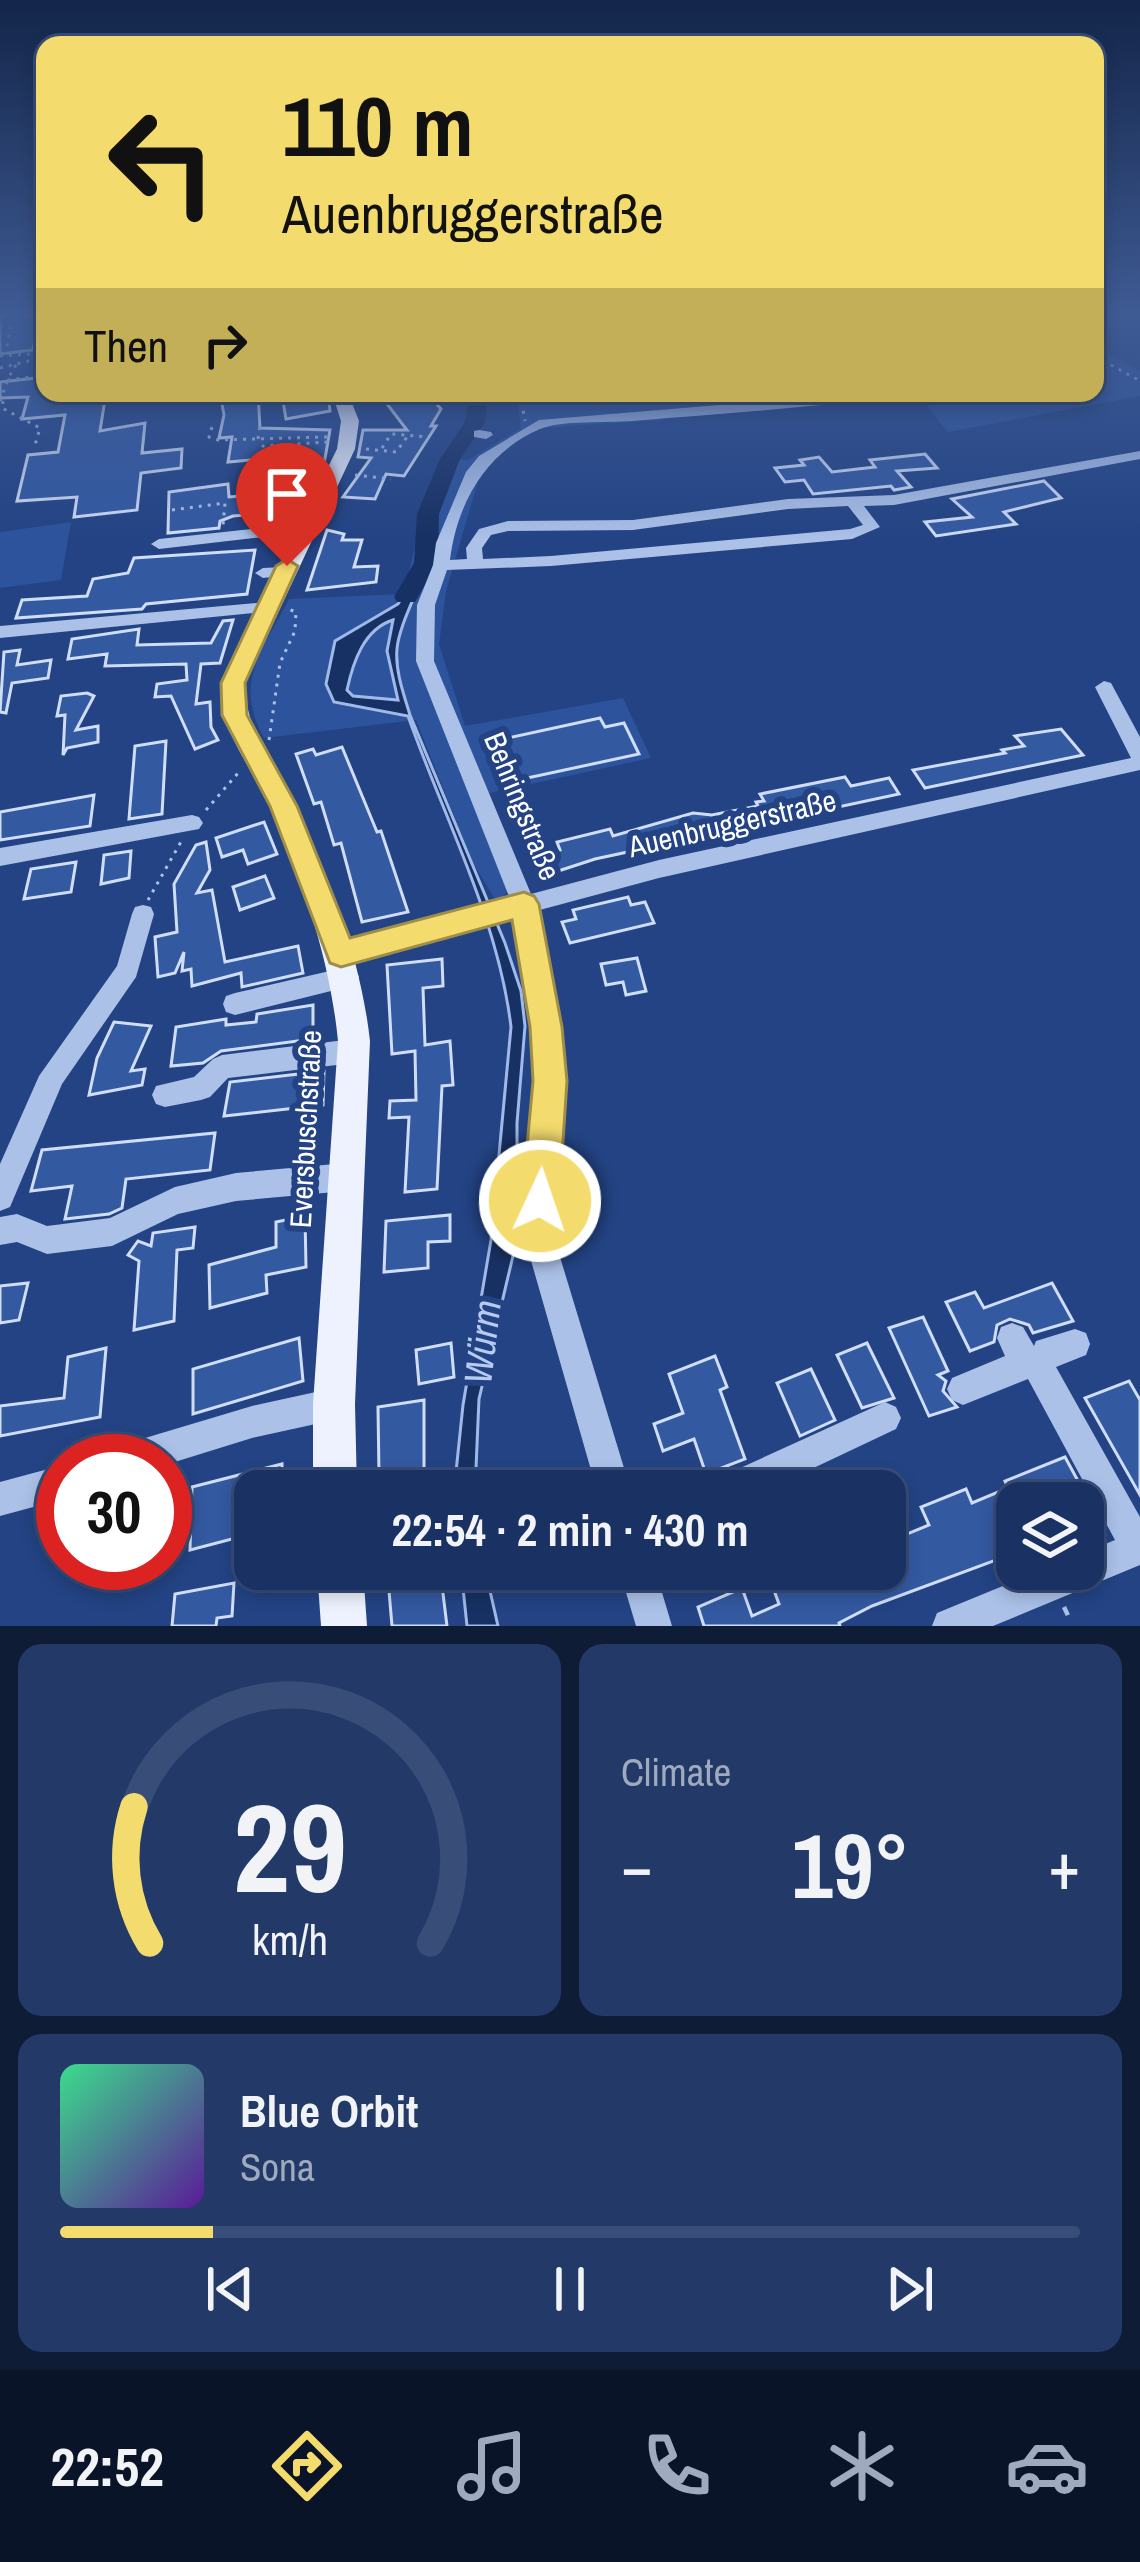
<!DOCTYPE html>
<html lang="en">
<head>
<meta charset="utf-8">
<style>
	body { margin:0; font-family:"Archivo Narrow",sans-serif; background:#233a69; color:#f1f3f6; height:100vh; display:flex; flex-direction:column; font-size:45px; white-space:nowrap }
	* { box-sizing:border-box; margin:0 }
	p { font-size:39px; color:#9faabe }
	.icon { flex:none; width:66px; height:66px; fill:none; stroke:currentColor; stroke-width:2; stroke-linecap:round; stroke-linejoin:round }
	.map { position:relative; height:1626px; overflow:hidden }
	.sheet { display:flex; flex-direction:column; gap:18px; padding:18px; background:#0e1c36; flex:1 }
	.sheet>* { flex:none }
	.hud { position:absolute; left:36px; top:36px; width:1068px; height:366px; border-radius:24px; box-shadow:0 6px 18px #0003,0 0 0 3px #384d78; background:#f4db6e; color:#111; overflow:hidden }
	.controls { position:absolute; left:996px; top:1482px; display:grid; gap:24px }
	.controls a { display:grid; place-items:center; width:108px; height:108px; border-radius:24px; background:#1a3263; box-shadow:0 6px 18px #0003,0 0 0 3px #384d78; font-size:60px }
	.speed { position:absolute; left:36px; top:1434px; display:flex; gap:24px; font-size:60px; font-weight:700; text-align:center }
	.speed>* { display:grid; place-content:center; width:156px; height:156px; border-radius:50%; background:#1a3263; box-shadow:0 6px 18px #0003,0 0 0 3px #384d78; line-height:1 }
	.speed .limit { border:18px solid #d22; background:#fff; color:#111 }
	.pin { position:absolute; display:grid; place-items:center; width:102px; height:102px; color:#fff; margin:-123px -51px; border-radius:50% 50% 50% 0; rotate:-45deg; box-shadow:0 0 12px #0007 }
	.pin .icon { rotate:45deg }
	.me { position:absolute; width:132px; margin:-66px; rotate:3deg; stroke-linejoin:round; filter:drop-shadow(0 0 9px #0008) }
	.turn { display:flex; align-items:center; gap:42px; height:252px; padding:0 48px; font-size:54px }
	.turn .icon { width:156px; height:156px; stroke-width:2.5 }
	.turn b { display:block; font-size:84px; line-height:102px }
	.then { display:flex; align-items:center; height:114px; padding:0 48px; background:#0003; gap:24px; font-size:45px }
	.big { font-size:90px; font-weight:700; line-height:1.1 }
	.sheet .card { flex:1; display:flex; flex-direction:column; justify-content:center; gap:18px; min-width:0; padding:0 42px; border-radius:24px; background:#233a69 }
	.sheet .dial { align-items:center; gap:0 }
	.dial svg { height:312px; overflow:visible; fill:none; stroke:#384d78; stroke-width:7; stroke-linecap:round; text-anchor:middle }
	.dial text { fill:#f1f3f6; stroke:none }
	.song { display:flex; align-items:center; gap:36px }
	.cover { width:144px; height:144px; border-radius:18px; background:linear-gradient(135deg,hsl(150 70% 55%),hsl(270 70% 35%)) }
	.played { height:12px; border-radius:6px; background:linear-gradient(90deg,#f4db6e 15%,#384d78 15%) }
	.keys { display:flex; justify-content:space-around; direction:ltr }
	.heat { display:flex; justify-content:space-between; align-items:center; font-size:66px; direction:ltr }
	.sheet .tiles { flex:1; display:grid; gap:18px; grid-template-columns:1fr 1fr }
	.card:last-child { grid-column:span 2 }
	.trip { position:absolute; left:234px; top:1470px; width:672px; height:120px; border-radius:24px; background:#1a3263; box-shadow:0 6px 18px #0003,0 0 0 3px #384d78; font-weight:700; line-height:120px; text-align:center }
	.tabs { display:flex; height:192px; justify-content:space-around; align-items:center; background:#0a1428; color:#9faabe }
	.tabs .icon { width:84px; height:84px }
	.tabs .selected { color:#f4db6e }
	.tabs b { font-size:54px; color:#f1f3f6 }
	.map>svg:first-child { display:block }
</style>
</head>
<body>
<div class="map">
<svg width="1140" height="1626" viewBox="0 0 1140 1626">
	<rect width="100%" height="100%" fill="#234384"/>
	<g fill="#2d539c">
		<path d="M1095,346l45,25v25l-192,36 -22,-27 81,-12h88z"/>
		<path d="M516,393h367l-222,23 2,4 -127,8 -53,36 -37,127 -7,53 26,82 158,-28 28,60 -162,35 33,88 -26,20 -24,-40 -56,-141 -152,18c-31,-57 -2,-86 25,-139l115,-5 18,-80 26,-54h20l53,-32z"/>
		<path d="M71,522l-10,58 -61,8v-56z"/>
	</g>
	<g fill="#183164" stroke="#9fbae9" stroke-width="3" fill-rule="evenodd">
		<path d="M425,562c3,13 -26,59 -28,87 -2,22 7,46 13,66l95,228 16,48 4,35 -8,97v116l-38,160 -4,92h-21l9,-86 28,-165 20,-213c-13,-109 -67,-209 -103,-311l-74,-14 -8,-18 9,-43 63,-37zM393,620l-6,31 11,49 -45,-4 -6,-6c6,-28 17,-61 46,-70z"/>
		<path d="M461,1569h24l13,57h-31z"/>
	</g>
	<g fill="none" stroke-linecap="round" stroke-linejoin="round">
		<path fill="#183164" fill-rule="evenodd" d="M470,393h18l-3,29 -25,37 -21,55 -1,49 -23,39h-18l-3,-5 20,-34 3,-49 23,-55 25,-37z"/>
	</g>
	<g fill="#3359a1" stroke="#cfddf6" stroke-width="3">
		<path d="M19,314l19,5 -5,31 -33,4v-38z"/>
		<path d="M45,377v16h61l-6,38 45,-8 -3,30 40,-4 -1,19 -40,5 -4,37 -63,7 3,-20 -60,4 11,-46 30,-3 7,-37 -43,4 6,-22 -28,1v-16z"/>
		<path d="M220,393h38l2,35 70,2 -6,34 -6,3 -18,47 -17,1 12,-46 -35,3 1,-13 -33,3 4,-25 -13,1 5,-23z"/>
		<path d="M428,394l13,15 -10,17h5l-32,50 -18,-2 -11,25 -32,-2 28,-39 -13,-1 5,-27h44l-20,-26z"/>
		<path d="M328,395l2,16 -44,8 -3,-18z"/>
		<path d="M925,454l12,14 -40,3 14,16 -17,3 -3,-4 -78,8 -9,-14 -19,2 -10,-14 29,-3 -4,-5 19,-3 13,15 43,-5 -5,-7z"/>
		<path d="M1044,481l17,17 -57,14 12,12 -80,12 -11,-14 47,-5 -20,-18z"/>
		<path d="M228,484l1,13 35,-3 -4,20 -27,2 -13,5 -1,7 -51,5 1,-41z"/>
		<path d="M327,530l17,4 -2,6h20l-8,27 24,-1 -2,16 -69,8z"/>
		<path d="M255,550l-8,44 -101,10 -4,5 -126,9 6,-18 65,-4 6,-17 35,-6 6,-15z"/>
		<path d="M233,620l-13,43 -19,1 -5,40 14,-2 1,25 7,13 -23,9 -24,-53 -16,1 2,-13 30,-4 -1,-16 -81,2 2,-12 -39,5 4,-20 67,-10 -2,16 74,-2 12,-22z"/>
		<path d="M20,650l-3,15 34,-5 -3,18 -36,5 -6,30 -6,-1 4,-60z"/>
		<path d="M87,693l7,3 -18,34 22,-4v16l-31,6 -4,7 2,-40 -8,1 4,-20z"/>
		<path d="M600,718l5,9 19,-4 15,31 -121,26 -15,-41z"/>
		<path d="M1061,729l22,26 -158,33 -12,-18 92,-17 -3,-3 22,-4 -9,-10z"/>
		<path d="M166,741l-4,73 -33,5 6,-73z"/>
		<path d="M342,747l35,85 4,-1 27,81 -46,10 -21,-79 -7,2 -13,-43 -7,2 -18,-50 17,-5 3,6z"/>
		<path d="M845,777l6,9 38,-8 10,16 -304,65 -49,16 -7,-20 21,-5 -3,-8 53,-13 3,7 80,-23 19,2 46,-9 -2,-4 8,-1 -4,-7z"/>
		<path d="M94,795l-4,31 -90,14v-28z"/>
		<path d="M264,822l13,32 -29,10 -5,-14 -21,7 -6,-19z"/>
		<path d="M206,842l4,28 -13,23 15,-3 13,72 73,-16 5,27 -61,14 -1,-14 -49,13 -1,-17 -9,2 2,-19 -9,21 -17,4 -3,-40 22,-5 -3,-48 22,-39z"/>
		<path d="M131,851l-2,27 -28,6 3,-29z"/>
		<path d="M76,862l-5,30 -47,7 7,-30z"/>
		<path d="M265,876l9,22 -34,12 -7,-23z"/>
		<path d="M628,897l3,8 14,-3 9,21 -84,20 -8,-21 14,-3 -3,-9z"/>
		<path d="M637,958l9,33 -20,4 -3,-13 -17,3 -5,-21z"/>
		<path d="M442,959l1,27 -20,2 2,57 25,-4 3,44 -11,1 -5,103 -32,3 4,-75 -20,1 1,-17 26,-1 -1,-49 -23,3 -5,-89z"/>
		<path d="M313,1005v34l-92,12 -18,12 -32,3 5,-39 50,-8v6l30,-3 1,-8z"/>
		<path d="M114,1022l37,4 -20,45 14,-2 -3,16 -53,10 8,-37z"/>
		<path d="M324,1071l-1,34 -99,11 6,-34z"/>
		<path d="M215,1133l-5,37 -84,9 -4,29 -13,6 -44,5 7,-33 -41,5 11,-41z"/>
		<path d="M450,1215v26l-22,1v26l-44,4 2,-51z"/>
		<path d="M305,1216l1,51 -40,8 1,18 -57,15 -1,-43 67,-18v-25z"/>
		<path d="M195,1227l-2,21 -16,2 -3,71 -40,9 5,-69 -11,-6 10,-14 13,5 2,-13z"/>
		<path d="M28,1283l-9,37 -19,3v-37z"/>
		<path d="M1052,1283l21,38 -40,12 -4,-8 -19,-6 -13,6 -3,17 -24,9 -24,-49 29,-10 9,16z"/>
		<path d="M923,1317l25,54 -10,4 8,6 -3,10 14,16 -28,9 -40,-88z"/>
		<path d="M299,1338l4,43 -110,33v-45z"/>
		<path d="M451,1343l3,34 -35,7 -3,-34z"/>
		<path d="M867,1343l27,55 -32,10 -25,-53z"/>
		<path d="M106,1348l-6,69 -100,19v-30l64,-8 4,-41z"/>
		<path d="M715,1356l12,31 -7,3 25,69 -39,15 -12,-35 -31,12 -9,-27 29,-11 -14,-39z"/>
		<path d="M811,1369l24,51 -35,16 -23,-53z"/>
		<path d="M1129,1381l11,19v95l-55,-97z"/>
		<path d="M424,1400v91h-63v-10l18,-6 -1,-68z"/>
		<path d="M1065,1457l31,57 -13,5v-16h-66v43l-20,8 2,5 -127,47 -33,17 1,3h-136l-6,-19 44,-19 10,28 27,-12 -11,-30 13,-5h37l7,19 30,-13 -3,-6h33v-26l44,-18 -8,-18 45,-18 6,14 36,-15 -3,-7z"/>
		<path d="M282,1464l1,27h-28v42l-65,17 2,-63z"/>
		<path d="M420,1569h20l7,57h-55l-4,-47z"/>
		<path d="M234,1583l-2,33 -15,2 -1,8h-44l3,-32z"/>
	</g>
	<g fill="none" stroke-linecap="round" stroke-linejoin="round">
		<g stroke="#abc1e8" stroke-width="3" stroke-dasharray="3 6" stroke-linecap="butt">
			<path d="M0,326l11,2 -6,26"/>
			<path d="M0,356l45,-3"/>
			<path d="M1095,356l45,25"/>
			<path d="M16,365l-9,15 38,-5"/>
			<path d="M0,368l45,-11"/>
			<path d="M520,393l5,28"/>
			<path d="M0,401l7,-19"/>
			<path d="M3,401l-1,7 38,20 -5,17"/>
			<path d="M212,427l-3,10 9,3 110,-3"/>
			<path d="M258,439l2,-14"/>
			<path d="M382,448l9,-14 37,3"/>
			<path d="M366,449l30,3 11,-15"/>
			<path d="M260,456l3,-10 65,-4"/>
			<path d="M355,475l36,4"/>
			<path d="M172,510l53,-7 -2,22"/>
			<path d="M269,740l11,-77 15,-32 1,-19 -8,-3"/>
			<path d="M206,810l33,-38"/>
			<path d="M148,900l34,-60"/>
		</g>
		<path stroke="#abc1e8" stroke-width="4.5" stroke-dasharray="9 14" stroke-linecap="butt" d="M1064,1607l9,19"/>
		<g fill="#abc1e8" fill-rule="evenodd">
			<path d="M861,393h37l-7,4c-86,11 -172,17 -259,24 -24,2 -71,-1 -92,8 -54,23 -83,74 -90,131l17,-1 -1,-11 13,-19 29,-8 125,-1 155,-21 106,-4 246,-44v8l-246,46 -30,1 16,21 -28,12 -301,27 -104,4 -12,35 -1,56 97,233 128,-34 472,-102 -36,-71 9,-6 7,2 29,54v33l-481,108 -123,33 22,116 5,54 -9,120 6,56 71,234h-34l-67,-234 -4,-56 11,-120 -3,-54 -19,-110 -174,47 -8,-3 -4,-7 4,-7 8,-3 169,-45 -94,-238 1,-56 16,-40 3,-22 30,-71 13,-16 60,-36zM848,506l15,19 -13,4 -299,27 -68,3 -1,-11 9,-13 17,-4 125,-1 155,-21z"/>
			<path d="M479,430l12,2 2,3 -7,4 -12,-2v-6z"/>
			<path d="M307,523l8,5 -2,3 -154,18 -8,-5 8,-5z"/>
			<path d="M284,567l8,5 -2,3 -27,3 -8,-5 8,-5z"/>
			<path d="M268,602l6,1v8l-274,27v-12z"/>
			<path d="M192,815l7,2 4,6 -4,6 -199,37v-18z"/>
			<path d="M143,905l8,2 3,7 -18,63 -74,107 -52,123 -10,4v-47l39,-88 78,-110 15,-52 3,-7z"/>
			<path d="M347,967l9,3 3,7 -3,7 -9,3 -112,28 -9,-3 -3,-8 3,-8 9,-3z"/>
			<path d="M353,1039l9,4 4,8 -4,8 -9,4 -125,15 -18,19 -9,3 -36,7 -9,-3 -4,-9 4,-9 38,-9 19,-18 9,-4z"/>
			<path d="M346,1163l10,4 4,10 -4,10 -10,4 -110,10 -58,13 -66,32 -65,8 -30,-12 -17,3v-28l17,-3 30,12 63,-8 65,-31 61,-14z"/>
			<path d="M1012,1323l11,4 11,19 2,-5 39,-12 11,4 4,11 -4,11 -30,12 84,150v48l-147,61h-61l5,-13 107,-44h39v-16l32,-13 -87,-161 -65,26 -11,-5 -5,-11 5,-11 53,-22 -8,-18 4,-11z"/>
			<path d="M334,1388l11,5 5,11 -5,11 -11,5 -82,18 -87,27v-4h-57l5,-12 12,-5 127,-38z"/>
			<path d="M885,1402l11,5 5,11 -5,11 -131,62h-54l5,-12z"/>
			<path d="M63,1465v34l-63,17v-34z"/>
			<path d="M619,1569h36l17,57h-36z"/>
		</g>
		<g fill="#eef2fe" fill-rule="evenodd">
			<path d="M332,393h16l11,28 -4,28 -110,234c-1,50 34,84 53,127 34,74 63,150 72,231l-15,363 2,87h-44v-87l25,-363c-8,-81 -34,-157 -66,-231 -19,-43 -53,-77 -51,-127l116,-234 4,-28z"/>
			<path d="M317,1569h46l4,57h-46z"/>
		</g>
	</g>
	<linearGradient id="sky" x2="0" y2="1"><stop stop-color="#132549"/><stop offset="0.58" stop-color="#3f5b94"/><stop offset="1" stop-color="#3f5b94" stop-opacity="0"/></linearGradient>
	<rect width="1140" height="540" fill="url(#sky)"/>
	<path fill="#f4db6e" stroke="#9f8e48" stroke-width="3" d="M287,559l11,7 -53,117 2,32 50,91 53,132 174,-46 10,4 5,8 23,123 5,54 -8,120 -6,13 -13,5 -13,-5 -5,-13 11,-120 -3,-54 -18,-107 -171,47 -11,-4 -60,-157 -48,-91 -1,-32 55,-117z"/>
	<g text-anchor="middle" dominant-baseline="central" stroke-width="12" stroke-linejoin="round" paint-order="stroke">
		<g font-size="30" fill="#fff" stroke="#234384">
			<text transform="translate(523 806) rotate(68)">Behringstraße</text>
			<text transform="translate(732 823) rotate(-13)">Auenbruggerstraße</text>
			<text transform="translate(305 1129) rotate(-87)">Eversbuschstraße</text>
		</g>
		<g font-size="39" font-style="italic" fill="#b7cbf0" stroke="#234384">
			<text transform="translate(482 1342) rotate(-83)">Würm</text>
		</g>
	</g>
</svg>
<div class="controls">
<a><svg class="icon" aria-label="layers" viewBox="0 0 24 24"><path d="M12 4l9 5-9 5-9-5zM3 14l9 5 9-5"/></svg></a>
</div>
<div class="speed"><div class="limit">30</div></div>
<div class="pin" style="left:287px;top:566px;background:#d93025"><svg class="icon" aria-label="arrive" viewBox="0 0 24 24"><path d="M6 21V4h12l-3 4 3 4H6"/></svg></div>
<svg class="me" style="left:540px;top:1201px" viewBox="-20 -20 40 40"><circle r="17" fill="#f4db6e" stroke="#fff" stroke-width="3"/><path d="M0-11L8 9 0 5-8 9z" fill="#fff"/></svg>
<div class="trip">22:54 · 2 min · 430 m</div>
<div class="hud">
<div class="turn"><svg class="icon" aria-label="left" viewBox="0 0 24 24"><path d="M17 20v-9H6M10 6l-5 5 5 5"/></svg><div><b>110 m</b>Auenbruggerstraße</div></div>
<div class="then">Then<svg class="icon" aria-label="right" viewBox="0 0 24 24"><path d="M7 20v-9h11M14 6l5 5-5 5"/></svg></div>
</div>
</div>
<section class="sheet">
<div class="tiles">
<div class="card dial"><svg viewBox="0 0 100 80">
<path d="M14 69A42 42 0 1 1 86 69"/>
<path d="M14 69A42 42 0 0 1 10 34" stroke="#f4db6e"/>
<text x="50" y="56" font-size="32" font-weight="700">29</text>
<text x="50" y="72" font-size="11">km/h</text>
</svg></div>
<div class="card"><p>Climate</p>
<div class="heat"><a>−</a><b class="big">19°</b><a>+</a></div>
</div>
<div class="card">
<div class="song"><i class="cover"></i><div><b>Blue Orbit</b><p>Sona</p></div></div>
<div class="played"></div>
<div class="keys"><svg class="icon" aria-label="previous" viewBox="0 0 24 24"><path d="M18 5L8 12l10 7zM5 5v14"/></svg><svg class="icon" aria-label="pause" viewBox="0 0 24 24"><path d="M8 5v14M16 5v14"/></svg><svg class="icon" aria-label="next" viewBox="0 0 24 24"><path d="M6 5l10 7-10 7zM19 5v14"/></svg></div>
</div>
</div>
</section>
<nav class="tabs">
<b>22:52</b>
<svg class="icon selected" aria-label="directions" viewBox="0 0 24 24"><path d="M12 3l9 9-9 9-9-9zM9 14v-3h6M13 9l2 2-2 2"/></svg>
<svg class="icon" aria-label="music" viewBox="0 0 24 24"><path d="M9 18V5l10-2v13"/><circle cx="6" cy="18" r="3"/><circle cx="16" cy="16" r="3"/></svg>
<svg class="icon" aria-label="phone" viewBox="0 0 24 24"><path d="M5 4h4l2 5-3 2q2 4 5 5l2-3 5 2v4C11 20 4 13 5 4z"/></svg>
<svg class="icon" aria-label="climate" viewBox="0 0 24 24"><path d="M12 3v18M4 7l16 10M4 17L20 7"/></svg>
<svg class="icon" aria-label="car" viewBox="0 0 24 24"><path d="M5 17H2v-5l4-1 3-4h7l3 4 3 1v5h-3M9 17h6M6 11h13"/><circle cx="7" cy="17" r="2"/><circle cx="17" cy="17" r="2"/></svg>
</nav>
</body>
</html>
